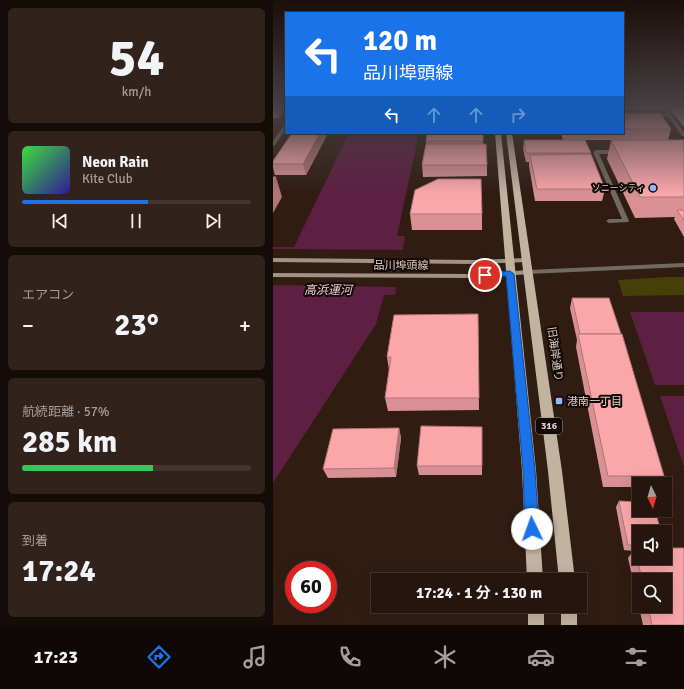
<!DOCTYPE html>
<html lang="ja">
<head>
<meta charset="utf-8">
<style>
	body { margin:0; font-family:Signika,"Noto Sans JP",sans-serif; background:#31221c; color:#f1f3f6; height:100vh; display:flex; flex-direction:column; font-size:15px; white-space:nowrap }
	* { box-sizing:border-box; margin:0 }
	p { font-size:13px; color:#a39f9e }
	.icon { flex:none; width:22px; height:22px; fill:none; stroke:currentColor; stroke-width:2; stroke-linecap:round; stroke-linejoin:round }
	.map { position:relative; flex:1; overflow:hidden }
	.sheet { display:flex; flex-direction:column; gap:8px; padding:8px; background:#140c08; width:273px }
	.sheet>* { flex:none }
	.hud { position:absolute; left:12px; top:12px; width:339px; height:122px; border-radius:0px; box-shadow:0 4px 16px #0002,0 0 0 1px #42342e; background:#1a73e8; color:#fff; overflow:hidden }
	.needle { width:26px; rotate:175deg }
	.buttons { position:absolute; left:359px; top:477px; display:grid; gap:8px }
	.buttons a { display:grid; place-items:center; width:40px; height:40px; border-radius:0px; background:#25150e; box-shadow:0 4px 16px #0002,0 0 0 1px #42342e; font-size:20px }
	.speed { position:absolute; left:12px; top:561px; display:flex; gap:8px; font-size:20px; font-weight:700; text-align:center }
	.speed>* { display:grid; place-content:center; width:52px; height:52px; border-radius:50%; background:#25150e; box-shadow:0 4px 16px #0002,0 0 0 1px #42342e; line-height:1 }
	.speed .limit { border:6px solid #d22; background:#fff; color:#111 }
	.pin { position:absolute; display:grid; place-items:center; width:34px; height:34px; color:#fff; margin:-17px; border:2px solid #fff; border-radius:50%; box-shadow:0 1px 4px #0007 }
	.me { position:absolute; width:44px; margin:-22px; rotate:357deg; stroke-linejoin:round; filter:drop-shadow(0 0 3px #0008) }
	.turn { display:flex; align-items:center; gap:14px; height:84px; padding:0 12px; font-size:18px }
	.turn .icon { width:52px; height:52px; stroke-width:2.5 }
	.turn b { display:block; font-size:28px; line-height:34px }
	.lanes { display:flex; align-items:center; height:38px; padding:0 12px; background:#0003; justify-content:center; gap:20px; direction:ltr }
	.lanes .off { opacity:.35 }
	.big { font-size:30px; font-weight:700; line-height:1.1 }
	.sheet .card { flex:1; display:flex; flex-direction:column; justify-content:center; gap:6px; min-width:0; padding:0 14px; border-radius:6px; background:#31221c }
	.sheet .dial { align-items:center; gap:0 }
	.dial b { font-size:52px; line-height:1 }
	.song { display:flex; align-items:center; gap:12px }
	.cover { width:48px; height:48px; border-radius:6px; background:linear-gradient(135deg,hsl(120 70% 55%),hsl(250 70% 35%)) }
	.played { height:4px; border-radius:2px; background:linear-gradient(90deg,#1a73e8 55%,#42342e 55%) }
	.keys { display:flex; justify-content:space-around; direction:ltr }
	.heat { display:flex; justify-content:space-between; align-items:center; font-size:22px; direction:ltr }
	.charge { height:6px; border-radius:3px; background:linear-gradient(90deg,#34c759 57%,#42342e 0) }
	.trip { position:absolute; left:98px; top:573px; width:216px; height:40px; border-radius:0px; background:#25150e; box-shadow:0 4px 16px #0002,0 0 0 1px #42342e; font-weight:700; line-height:40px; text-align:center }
	.dock { display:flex; height:64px; justify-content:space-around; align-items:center; background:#0f0806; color:#a39f9e }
	.dock .icon { width:28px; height:28px }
	.dock .selected { color:#1a73e8 }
	.dock b { font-size:18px; color:#f1f3f6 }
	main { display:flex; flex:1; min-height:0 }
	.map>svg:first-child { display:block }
</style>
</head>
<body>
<main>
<section class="sheet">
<div class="card dial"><b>54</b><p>km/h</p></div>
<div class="card">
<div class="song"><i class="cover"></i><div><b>Neon Rain</b><p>Kite Club</p></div></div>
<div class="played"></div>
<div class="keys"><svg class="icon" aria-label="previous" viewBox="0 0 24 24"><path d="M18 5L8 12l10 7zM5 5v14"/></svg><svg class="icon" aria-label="pause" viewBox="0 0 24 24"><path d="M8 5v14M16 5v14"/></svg><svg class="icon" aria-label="next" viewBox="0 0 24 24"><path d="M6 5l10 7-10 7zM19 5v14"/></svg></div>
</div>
<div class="card"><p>エアコン</p>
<div class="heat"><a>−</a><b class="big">23°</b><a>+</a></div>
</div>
<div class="card"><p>航続距離 · 57%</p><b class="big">285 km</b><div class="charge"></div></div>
<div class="card"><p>到着</p><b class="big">17:24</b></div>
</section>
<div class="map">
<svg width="411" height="625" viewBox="0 0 411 625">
	<rect width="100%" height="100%" fill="#311c12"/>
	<path fill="#454007" d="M394,277h17v18l-61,1 -5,-16z"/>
	<g fill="#5d1f42">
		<path d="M76,133h70l-22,103h8l-10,59h-11l-8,29 -103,159v-236h21z"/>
		<path d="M357,312h54v73h-29z"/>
		<path d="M387,396h24v71z"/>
	</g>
	<path fill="#311c12" d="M0,249l132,1 -7,37 -125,-2z"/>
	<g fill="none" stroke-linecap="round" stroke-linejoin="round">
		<g fill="#716a61" fill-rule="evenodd">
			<path d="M388,107h4l19,25v4h-2l-14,-20h-18v-1l2,-1h14z"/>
			<path d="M323,150h23l3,2 -3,2h-20l30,67 -1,1 -19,1 -3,-2 3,-2h13l-29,-67z"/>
		</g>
		<g fill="#716a61" fill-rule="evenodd">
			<path d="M11,125h2v4l-11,16 -2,1v-5z"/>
			<path d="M411,263v4l-156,7 -4,-2 4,-2z"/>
		</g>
		<g fill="#9f9384" fill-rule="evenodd">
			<path d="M0,258l200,2 54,-2 4,2 -4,2 -54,2 -200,-2z"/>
			<path d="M255,270l4,2 -1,2 -58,4 -200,-1v-4l200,1z"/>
		</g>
		<g fill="#c2b3a0" fill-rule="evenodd">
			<path d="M222,133h6l35,337 7,110h-16l-5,-110z"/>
			<path d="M233,133h6l50,338 13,109h-16l-11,-109z"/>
			<rect x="255" y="606" width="16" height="19"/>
			<rect x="288" y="606" width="16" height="19"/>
		</g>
	</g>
	<g fill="#d89092" fill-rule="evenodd">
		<path d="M0,107h13l-8,11h-5z"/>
		<path d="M350,107h37l-1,3h-36z"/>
		<path d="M395,107h16v20z"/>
		<path d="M350,113l48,16 -3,11h-105l-2,-7h62z"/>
		<path d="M55,133l-22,42h-31l-2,-7v-7z"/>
		<path d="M210,133v11l4,21v11l-64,1 -1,-12 4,-21v-3z"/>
		<path d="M251,140l67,13 -1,1 15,35 -3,12h-67l-6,-35v-4h-3l-3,-13z"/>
		<path d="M338,140h73v97l-10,-18 1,-2 -40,1 -28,-59z"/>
		<path d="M137,214h72v16h-70z"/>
		<path d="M299,298l92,178 -5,8h-20v3h-36l-27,-140 1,-7 -7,-32z"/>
		<path d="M205,314l1,96 -91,1 -3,-13 4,-28 -2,-13z"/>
		<path d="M209,427v48h-63l-2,-9z"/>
		<path d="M126,428l2,10 -5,39 -68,1 -5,-9z"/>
		<path d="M346,501l20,1v8h16l6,22h-22v26h26v-10h19v77h-41l-15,-67 5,-7 -9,-1 -8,-43zM366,580h26v26h-26z"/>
	</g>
	<g fill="#b07577">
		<path d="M3,107h10v1l-8,10 -3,-10z"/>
		<path d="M47,133h8l-22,42 -3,-11z"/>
		<path d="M3,177l6,20 -9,16v-32z"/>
		<path d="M126,428l2,10 -5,39 -2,-9z"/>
	</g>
	<g fill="#fba7aa" stroke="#b07577">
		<path d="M350,113h37l11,16h-48z"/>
		<path d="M19,133h28l-17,31h-30v-3z"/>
		<path d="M154,133h56v8h-57z"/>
		<path d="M251,140h61l6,13h-65z"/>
		<path d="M338,140h73v57h-44z"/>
		<path d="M153,144h60l1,21h-65z"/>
		<path d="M318,154l14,35h-68l-7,-34z"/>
		<path d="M0,177h3l-3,4z"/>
		<path d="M165,179h43l1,35h-72l5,-24z"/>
		<path d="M404,210h7v11z"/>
		<path d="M299,298h37l12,36h-41z"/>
		<path d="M205,314l1,84h-94l6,-41h-4l7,-42z"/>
		<path d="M305,334h44l42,142h-56z"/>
		<path d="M148,426l61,1v39h-65z"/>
		<path d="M126,428l-5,40 -71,1 10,-40z"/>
		<path d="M346,501l20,1v8h16l6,22h-22v13h-11z"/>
		<path d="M362,548h4v10h26v-10h19v77h-32l-4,-19h17v-26h-23z"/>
	</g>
	<linearGradient id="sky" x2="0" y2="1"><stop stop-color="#1b0f0a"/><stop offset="0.55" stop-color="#484044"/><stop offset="1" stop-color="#484044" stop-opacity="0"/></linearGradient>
	<rect width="411" height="194" fill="url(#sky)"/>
	<path fill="#1a73e8" stroke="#114b97" d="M237,271l4,3 21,196 4,59 -2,5 -5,2 -5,-2 -2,-5 -2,-59 -17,-194 -21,2 -4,-3 4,-2z"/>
	<g fill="#92b7fd" stroke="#120905" stroke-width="1.5">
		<circle cx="380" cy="188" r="4"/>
		<rect x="282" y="397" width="8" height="8" rx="2"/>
	</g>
	<g text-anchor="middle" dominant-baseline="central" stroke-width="4" stroke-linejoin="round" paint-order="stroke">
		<g font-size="9" fill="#ddcec8" stroke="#120905" text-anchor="end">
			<text x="372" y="188">ソニーシティ</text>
		</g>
		<rect fill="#120905" stroke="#a0938e" stroke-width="1" x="263" y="418" width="26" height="16" rx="3"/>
		<g font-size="10" font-weight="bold" fill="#ddcec8">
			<text x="276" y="426">316</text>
		</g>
		<g font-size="11" fill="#ddcec8" stroke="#120905">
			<text x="128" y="265">品川埠頭線</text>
			<text transform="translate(282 354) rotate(82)">旧海岸通り</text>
		</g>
		<g font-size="11" fill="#ddcec8" stroke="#120905" text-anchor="start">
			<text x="294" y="401">港南一丁目</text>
		</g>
		<g font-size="12" font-style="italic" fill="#f4cbde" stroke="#120905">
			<text x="55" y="290">高浜運河</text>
		</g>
	</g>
</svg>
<div class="buttons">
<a><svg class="needle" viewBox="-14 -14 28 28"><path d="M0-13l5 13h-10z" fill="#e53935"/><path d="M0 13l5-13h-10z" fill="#a39f9e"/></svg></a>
<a><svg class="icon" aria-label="sound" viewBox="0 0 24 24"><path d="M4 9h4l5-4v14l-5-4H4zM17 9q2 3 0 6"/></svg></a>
<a><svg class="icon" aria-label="search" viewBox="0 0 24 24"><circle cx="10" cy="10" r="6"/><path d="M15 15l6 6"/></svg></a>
</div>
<div class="speed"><div class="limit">60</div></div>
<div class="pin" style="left:212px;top:275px;background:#d93025"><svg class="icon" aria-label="arrive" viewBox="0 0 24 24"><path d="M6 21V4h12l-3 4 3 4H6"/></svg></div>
<svg class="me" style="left:259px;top:529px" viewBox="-20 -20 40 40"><circle r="19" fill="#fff"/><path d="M0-13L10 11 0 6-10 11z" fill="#1a73e8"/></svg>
<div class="trip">17:24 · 1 分 · 130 m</div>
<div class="hud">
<div class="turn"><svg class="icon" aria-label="left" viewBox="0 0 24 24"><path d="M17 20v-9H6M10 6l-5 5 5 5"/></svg><div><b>120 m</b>品川埠頭線</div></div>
<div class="lanes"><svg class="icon" aria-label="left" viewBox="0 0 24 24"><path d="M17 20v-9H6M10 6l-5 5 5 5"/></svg><svg class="icon off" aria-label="ahead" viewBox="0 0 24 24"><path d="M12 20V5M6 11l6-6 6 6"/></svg><svg class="icon off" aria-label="ahead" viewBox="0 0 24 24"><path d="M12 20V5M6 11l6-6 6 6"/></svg><svg class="icon off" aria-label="right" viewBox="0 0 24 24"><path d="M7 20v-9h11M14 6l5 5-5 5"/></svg></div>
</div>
</div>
</main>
<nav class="dock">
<b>17:23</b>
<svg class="icon selected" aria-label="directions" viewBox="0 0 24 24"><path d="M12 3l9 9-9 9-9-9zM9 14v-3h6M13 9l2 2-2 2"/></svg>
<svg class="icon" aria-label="music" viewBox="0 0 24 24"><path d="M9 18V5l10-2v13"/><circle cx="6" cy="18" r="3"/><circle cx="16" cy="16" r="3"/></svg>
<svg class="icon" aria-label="phone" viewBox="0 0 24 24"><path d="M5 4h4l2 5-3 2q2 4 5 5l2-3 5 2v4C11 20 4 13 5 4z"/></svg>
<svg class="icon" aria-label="climate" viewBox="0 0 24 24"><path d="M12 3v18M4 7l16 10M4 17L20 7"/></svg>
<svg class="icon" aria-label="car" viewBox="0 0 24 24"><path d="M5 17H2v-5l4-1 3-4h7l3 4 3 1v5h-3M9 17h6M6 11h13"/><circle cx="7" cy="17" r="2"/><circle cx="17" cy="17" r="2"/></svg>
<svg class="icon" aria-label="filters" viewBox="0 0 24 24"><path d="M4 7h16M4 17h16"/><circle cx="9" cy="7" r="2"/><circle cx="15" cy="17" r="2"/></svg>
</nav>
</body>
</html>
